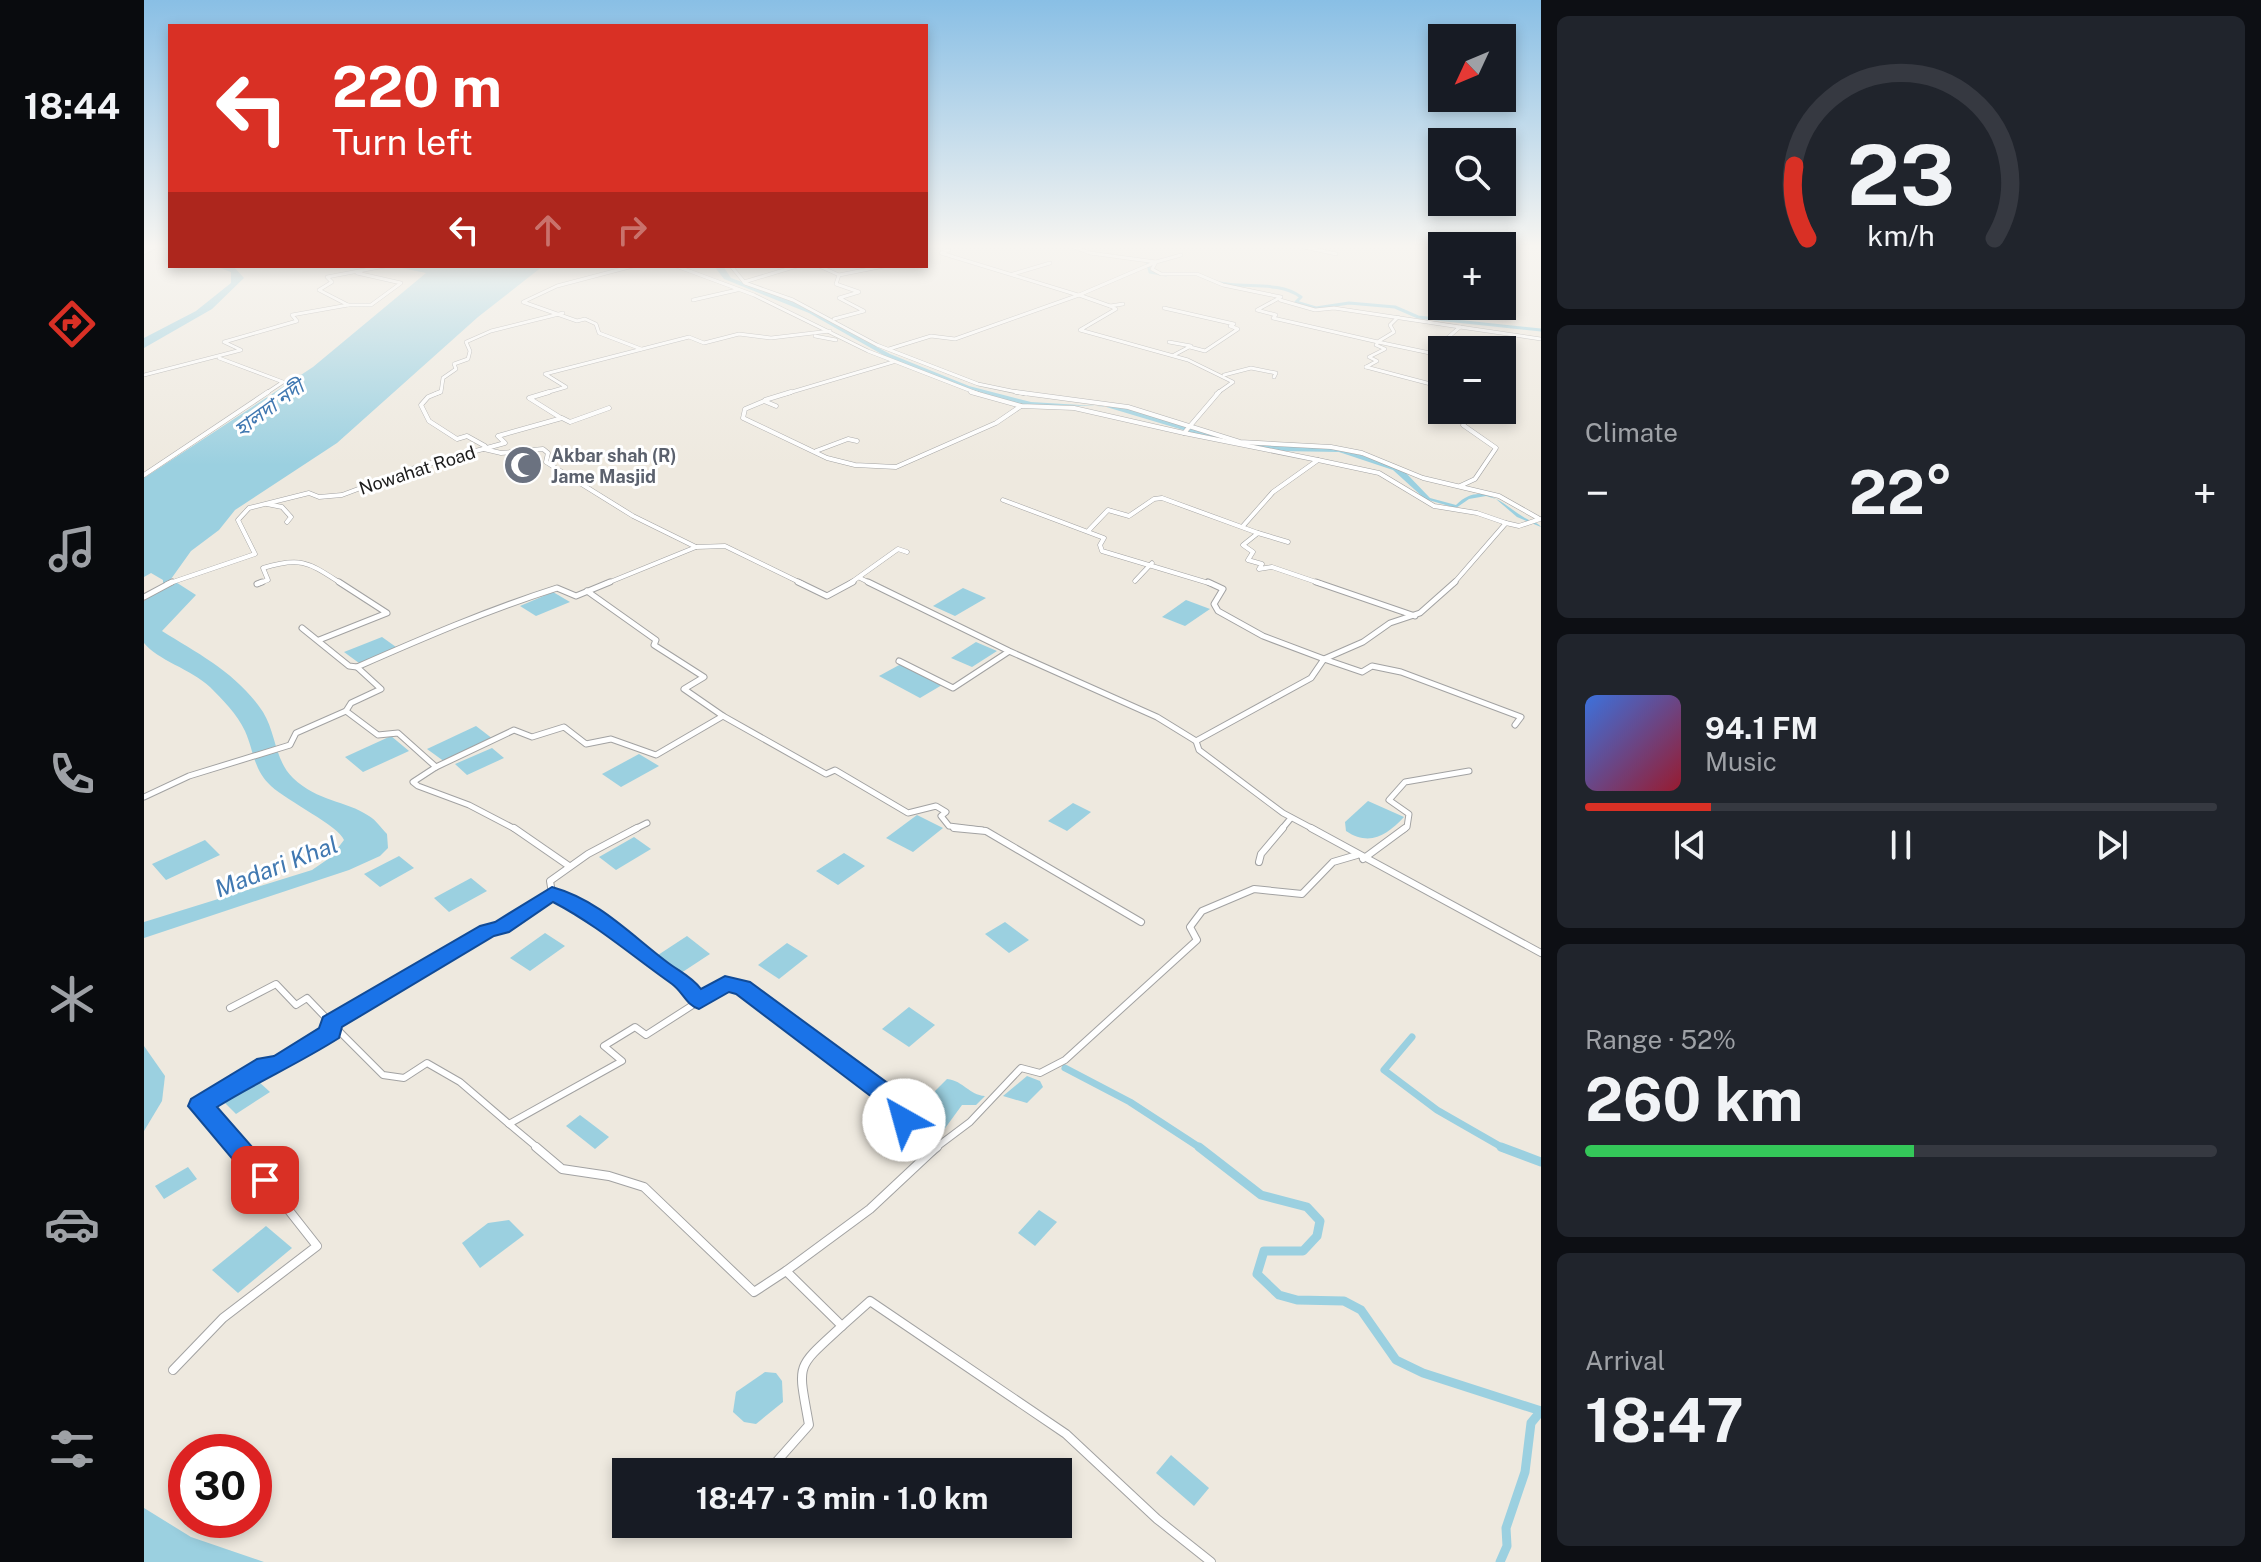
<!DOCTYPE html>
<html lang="en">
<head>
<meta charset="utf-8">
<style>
	body { margin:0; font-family:"Public Sans","Noto Sans Bengali",sans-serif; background:#20242c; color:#f1f3f6; height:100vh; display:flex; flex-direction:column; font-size:30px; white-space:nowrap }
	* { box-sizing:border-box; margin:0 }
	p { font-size:26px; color:#9ea1a6 }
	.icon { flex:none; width:44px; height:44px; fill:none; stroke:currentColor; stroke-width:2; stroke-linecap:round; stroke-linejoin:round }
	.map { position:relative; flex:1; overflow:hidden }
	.sheet { display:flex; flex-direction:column; gap:16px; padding:16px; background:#0d0f14; width:720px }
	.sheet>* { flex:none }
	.banner { position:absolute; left:24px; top:24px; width:760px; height:244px; border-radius:0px; box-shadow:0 4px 12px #0003; background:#d93025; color:#fff; overflow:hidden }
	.needle { width:52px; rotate:226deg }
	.buttons { position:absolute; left:1284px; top:24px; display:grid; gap:16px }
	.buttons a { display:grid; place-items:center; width:88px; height:88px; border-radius:0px; background:#171b24; box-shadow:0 4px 12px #0003; font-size:40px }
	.speed { position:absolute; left:24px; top:1434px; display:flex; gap:16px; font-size:40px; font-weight:700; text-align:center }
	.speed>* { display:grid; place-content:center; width:104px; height:104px; border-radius:50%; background:#171b24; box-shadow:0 4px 12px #0003; line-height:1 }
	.speed .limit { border:12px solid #d22; background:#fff; color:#111 }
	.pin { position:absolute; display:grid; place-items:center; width:68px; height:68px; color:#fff; margin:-34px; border-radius:16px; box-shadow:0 4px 12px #0006 }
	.me { position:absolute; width:88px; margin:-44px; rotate:322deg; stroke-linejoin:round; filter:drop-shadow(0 0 6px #0008) }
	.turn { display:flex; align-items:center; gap:28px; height:168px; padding:0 32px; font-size:36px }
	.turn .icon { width:104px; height:104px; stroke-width:2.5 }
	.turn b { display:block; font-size:56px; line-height:68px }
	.lanes { display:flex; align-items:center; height:76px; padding:0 32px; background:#0003; justify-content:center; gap:40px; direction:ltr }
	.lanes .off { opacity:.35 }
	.big { font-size:60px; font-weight:700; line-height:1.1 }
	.sheet .widget { flex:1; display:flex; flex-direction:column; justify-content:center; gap:12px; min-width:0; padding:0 28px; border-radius:12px; background:#20242c }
	.sheet .dial { align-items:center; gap:0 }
	.dial svg { height:208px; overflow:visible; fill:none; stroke:#363941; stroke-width:7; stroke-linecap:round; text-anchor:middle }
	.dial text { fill:#f1f3f6; stroke:none }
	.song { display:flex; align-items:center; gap:24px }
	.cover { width:96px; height:96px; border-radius:12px; background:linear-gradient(135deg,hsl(220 70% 55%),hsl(350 70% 35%)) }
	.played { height:8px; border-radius:4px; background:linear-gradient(90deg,#d93025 20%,#363941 20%) }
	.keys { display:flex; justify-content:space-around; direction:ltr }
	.heat { display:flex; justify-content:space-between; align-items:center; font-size:44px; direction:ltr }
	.charge { height:12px; border-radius:6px; background:linear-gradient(90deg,#34c759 52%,#363941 0) }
	.trip { position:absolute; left:468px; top:1458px; width:460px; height:80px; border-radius:0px; background:#171b24; box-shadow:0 4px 12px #0003; font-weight:700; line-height:80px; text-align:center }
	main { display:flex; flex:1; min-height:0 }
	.tabs { display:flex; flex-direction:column; width:144px; justify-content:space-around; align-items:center; background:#090b0e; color:#9ea1a6 }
	.tabs .icon { width:56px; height:56px }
	.tabs .current { color:#d93025 }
	.tabs b { font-size:36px; color:#f1f3f6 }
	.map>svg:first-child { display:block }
</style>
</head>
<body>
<main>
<nav class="tabs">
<b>18:44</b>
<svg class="icon current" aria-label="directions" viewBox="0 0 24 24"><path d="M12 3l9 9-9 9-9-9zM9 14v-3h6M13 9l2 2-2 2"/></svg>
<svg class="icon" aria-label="music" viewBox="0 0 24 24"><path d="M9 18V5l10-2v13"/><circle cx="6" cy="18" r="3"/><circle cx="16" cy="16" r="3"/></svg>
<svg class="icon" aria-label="phone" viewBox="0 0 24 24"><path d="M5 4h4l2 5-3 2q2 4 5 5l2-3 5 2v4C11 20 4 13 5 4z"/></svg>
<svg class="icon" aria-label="climate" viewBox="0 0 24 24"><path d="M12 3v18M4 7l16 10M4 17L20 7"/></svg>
<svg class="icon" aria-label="car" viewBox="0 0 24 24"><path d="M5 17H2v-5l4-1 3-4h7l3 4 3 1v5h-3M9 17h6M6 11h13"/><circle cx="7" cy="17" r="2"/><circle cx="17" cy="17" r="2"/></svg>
<svg class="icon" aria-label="filters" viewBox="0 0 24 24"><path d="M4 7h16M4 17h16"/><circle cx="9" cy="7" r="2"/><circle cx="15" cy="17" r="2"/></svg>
</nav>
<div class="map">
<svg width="1397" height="1562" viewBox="0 0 1397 1562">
	<rect width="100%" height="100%" fill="#eee9df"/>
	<g fill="#9bd0e0">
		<path d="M71,266h18l11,12 -32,31 -68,39v-10l52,-27 35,-28v-11z"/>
		<path d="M248,266h151l-65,51 -141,126 -102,67 -16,20 -28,21 -20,28 25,16 -34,36c37,23 76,43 101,81 13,21 12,49 30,66 25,24 52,22 76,38 7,4 13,13 18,18l1,14 -8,8 -31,14 -205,68v-16l168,-52 19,-13 13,-17c-5,-14 -57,-39 -73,-54 -18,-17 -17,-35 -26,-55 -8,-17 -22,-31 -35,-44 -19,-18 -53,-27 -66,-44v-42l19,-16v-5l-12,-7 -7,4v-99l169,-111 113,-94z"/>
		<path d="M570,266h9l8,12 53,19 106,57 79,32 62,16 98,6 111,34 92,7 29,6 44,17 25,26 26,7c26,-25 46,-1 69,13 7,4 12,4 16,9l-24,-10 -21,-18 -10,-3 -17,3 -13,9 -31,-9 -32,-29 -54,-18 -60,-1 -69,-13 -107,-32 -78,-1 -37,-8 -103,-41 -76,-43 -85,-34z"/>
		<path d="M819,588l23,10 -31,18 -22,-10z"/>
		<path d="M409,592l17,10 -34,14 -16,-10z"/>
		<path d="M1042,600l24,9 -25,17 -23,-9z"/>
		<path d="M238,637l14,10 -37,16 -15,-11z"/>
		<path d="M832,642l21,9 -25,16 -21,-9z"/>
		<path d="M757,664l41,21 -22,13 -41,-22z"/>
		<path d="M332,726l17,13 -48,23 -18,-13z"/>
		<path d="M247,736l18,15 -46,21 -18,-15z"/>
		<path d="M348,748l12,10 -37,17 -12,-11z"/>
		<path d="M495,754l20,12 -38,21 -19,-13z"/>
		<path d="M1224,801l36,16c-17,18 -34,30 -58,14l-1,-9z"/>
		<path d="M929,803l18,9 -24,19 -19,-10z"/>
		<path d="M773,815l26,13 -30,24 -27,-14z"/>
		<path d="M490,837l17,12 -35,21 -17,-13z"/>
		<path d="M61,840l15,15 -54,25 -14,-16z"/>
		<path d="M700,853l21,13 -27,19 -22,-14z"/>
		<path d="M255,856l15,12 -34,19 -16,-13z"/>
		<path d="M327,878l16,13 -38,21 -15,-14z"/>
		<path d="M861,922l24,18 -20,13 -24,-19z"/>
		<path d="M401,933l20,13 -35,25 -20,-13z"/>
		<path d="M543,936l23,18 -29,19 -23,-18z"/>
		<path d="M643,943l21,13 -29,23 -21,-14z"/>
		<path d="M765,1007l26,18 -26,22 -27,-18z"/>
		<path d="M0,1046l21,30 -3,25 -18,30z"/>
		<path d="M883,1076l13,5 3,6 -16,16 -24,-7z"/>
		<path d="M803,1079c17,2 22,16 38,17l-9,9h-14l-19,26 -7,-4 -6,8 -17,-14 -3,-11 26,-15 -1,-4z"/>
		<path d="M114,1081l12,11 -34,22 -11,-11z"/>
		<path d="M436,1115l29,22 -14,12 -29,-23z"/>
		<path d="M44,1167l9,12 -33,20 -9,-13z"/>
		<path d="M895,1210l18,12 -22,24 -17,-13z"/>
		<path d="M365,1220l15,15 -44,33 -18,-25 26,-20z"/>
		<path d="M122,1226l26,22 -54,45 -26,-23z"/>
		<path d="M621,1372l11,1 6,8 1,21 -27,22 -12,-2 -11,-10 3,-20z"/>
		<path d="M1027,1455l38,33 -15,18 -38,-33z"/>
		<path d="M0,1508l47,29 73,25h-120z"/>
	</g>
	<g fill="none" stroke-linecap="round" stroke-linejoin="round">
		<g stroke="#9bd0e0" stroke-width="3">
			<path d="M1003,261l3,11 16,3"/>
			<path d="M1064,279c29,13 67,-1 93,18l-5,5 20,6 33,-5 46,4 23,10 123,13"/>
		</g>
		<g stroke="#9bd0e0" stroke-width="7">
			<path d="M1268,1037l-28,33 53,40 68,39"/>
			<path d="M921,1068l65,34 72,47"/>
		</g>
		<g stroke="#9bd0e0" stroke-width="9">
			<path d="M1055,1147l62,48 46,12 13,14 -3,15 -14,15h-39l-7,23 22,21 18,5 47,1 17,9 35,50 27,13 118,38"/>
			<path d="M1357,1147l40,15"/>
			<path d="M1356,1562l7,-16 -1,-18 19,-56 6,-49 10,-12"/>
		</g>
		<defs>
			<g id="street-far4">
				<path d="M930,247l16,6 66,9 -77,33 31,11"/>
				<path d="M1160,247l32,7"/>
				<path d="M805,250l-8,3 137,42"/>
				<path d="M0,253l11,-6"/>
				<path d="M1012,262l25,-7"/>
				<path d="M1011,264l-3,5 9,5h36l26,11 58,12 -24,13 19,5 -3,3 105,24 -2,3 9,4 -16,8 8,4 -11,6"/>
				<path d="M489,266l-76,20 -34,16 54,19 8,-2 11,5 3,9 42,16"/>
				<path d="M532,266l78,29 114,56 111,43"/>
				<path d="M587,266l14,17 48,17 84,45 101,39 48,10"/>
				<path d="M675,266l20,9 -3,9 23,8 -20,6 25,13 -30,8"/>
				<path d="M869,274l37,-11"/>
				<path d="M695,275l45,-9"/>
				<path d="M600,282l53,-16"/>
				<path d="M549,300l44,-10"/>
				<path d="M1136,300l35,10 19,-2 126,19"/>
				<path d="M979,304l-13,2 6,3 -36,21 108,30 45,22 -17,12"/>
				<path d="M204,305h23l30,-22 -44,-10 4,-1"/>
				<path d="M1020,308l70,16 -4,2 8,3 -33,22 -15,-4"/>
				<path d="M671,336l21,4"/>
				<path d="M1235,341l15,-9 -4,-7 8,-8"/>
				<path d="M1025,342l22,4 -17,9"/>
				<path d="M1234,342l52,11 30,-26 81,12"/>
				<path d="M745,349l42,-13 24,3 124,-44"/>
				<path d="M75,358l64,24 -18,12"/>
				<path d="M1222,367l76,20"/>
				<path d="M0,375l97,-25 -17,-8 73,-21 -5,-6 56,-10 -29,-15 13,-8 -5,-5 58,-11"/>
				<path d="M1080,375l27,-7 25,5 -2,4"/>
				<path d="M291,394l6,-2 2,-14 13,-9 -2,-5 14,-5 2,-8 -4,-9 25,-11 72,-18"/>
				<path d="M398,394l24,-7 -21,-13 144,-37 15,6 35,-9 32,4 59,-7"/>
				<path d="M641,394l108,-32"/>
			</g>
			<g id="street-far3">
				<path d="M296,392l-12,5 -7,8 8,16 28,18 10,-3 18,10"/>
				<path d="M405,392l-20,6 32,20"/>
				<path d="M827,392l50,14 53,2 110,25"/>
				<path d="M872,392l112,15 112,35 91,5 31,6 61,25 76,18 39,22"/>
				<path d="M1075,392l-35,41 134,27"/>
				<path d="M621,400l26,-8"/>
				<path d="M632,406l-12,-5 -19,8 -2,9 84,40 28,7 41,2 100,-44 25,-17"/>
				<path d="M1305,410l-4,2 20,10 -2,3 33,23 -21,31 -15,7"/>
				<path d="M340,449l17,4 42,-4 5,4 -2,9 87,54 63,31 -91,37"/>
				<path d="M672,451l32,-12 9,2"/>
				<path d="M0,475l124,-83"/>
				<path d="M859,500l101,38 -4,7 2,6 110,33"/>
				<path d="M123,504l15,3 9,10 -4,5"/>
				<path d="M1099,526l30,-34 45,-32 61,13 55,33 43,7 29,10"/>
				<path d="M945,530l19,-20 21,6 25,-17 8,-1 96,35"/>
				<path d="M1144,542l-30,-9 -15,12 10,7 -5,8 14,4 -3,5 13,-2 50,17"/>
				<path d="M552,547l29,-1 78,38"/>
				<path d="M716,578l12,6"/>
				<path d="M991,581l17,-18"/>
				<path d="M23,584l88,-30 -17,-34 11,-12 60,-15 10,4 23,-2 75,-28 88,-24 -7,-7 64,-18 8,4 39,-14"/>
				<path d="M113,584l11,-4 -5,-12c39,-12 46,-5 79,16"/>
				<path d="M705,584l49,-35 9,3"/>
				<path d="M1309,584l53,-61 13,3 21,-7"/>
			</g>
			<g id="street-far2">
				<path d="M654,582l29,14 26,-14"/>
				<path d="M724,582l141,69 148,66 39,24 3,9 84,63 32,17"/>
				<path d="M1064,582l15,7 -9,15 4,7 45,25 61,23 39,-17 27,-19 30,-10 35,-31"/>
				<path d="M1172,582l99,34"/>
				<path d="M113,584l5,-2"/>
				<path d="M0,597l28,-15"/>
				<path d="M158,628l47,38 8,1"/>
				<path d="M175,640l68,-27 -48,-31"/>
				<path d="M755,661l54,27 55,-36"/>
				<path d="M202,711l32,24 20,-2 38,34 -23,15 5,4 51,19 48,25"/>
				<path d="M579,716l103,58 9,-4 73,43 28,-7 10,6 -5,4 8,10 33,4"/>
				<path d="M1052,741l115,-63 13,-19 38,13 10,-6 29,6 120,45 -6,8"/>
				<path d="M292,767l78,-37 18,7 32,-10 22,17 25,-5 45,16 67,-39 -39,-27 20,-12 -50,-32 2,-5 -69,-49"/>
				<path d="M0,797l45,-21 101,-31 6,-12 50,-22 5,-8 30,-14 -24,-22c66,-29 131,-57 200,-79l19,8 34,-14"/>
				<path d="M489,830l14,-7"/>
				<path d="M1137,830l10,-12"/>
				<path d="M1259,830l4,-3 2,-13 -20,-14 16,-18 64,-11"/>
			</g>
			<g id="street-far1">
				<path d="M370,828l55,38"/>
				<path d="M810,828l32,3 155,91"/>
				<path d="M1167,828l230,125"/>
				<path d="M1219,859l42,-31"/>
				<path d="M1115,862l2,-8 22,-26"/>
				<path d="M555,1001l26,-17 17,3 158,118 4,15 26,29"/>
				<path d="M86,1008l46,-24 20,21 11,-7 24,25v9l-53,32 -13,1 -65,41 40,43"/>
				<path d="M365,1124l-49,-42 -33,-19 -23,15 -21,-3 -52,-52 156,-92 15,-4 50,-34"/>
				<path d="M395,1149l-30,-25 113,-63 -18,-15 31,-19 11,8 53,-34 -17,-21 -21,-11 -65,-54 -44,-22 -2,-12 38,-27 49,-26"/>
				<path d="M790,1149l36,-27 51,-54 19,5 25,-13 132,-120 -7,-13 12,-16 52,-22 48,5 31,-32 24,-7"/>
			</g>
			<g id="street">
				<path d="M392,1147l26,22 47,7 35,11 110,105 32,-21"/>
				<path d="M785,1147l3,4 -62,58 -84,62 56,55 28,-25 196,133 91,85 54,43"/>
				<path d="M788,1151l5,-4"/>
				<path d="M29,1370l50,-52 94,-72 -78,-99"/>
				<path d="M626,1469l39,-44c-11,-63 -15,-55 33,-99"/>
			</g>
		</defs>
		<use href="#street-far4" stroke="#a2a2a2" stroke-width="4"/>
		<use href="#street-far3" stroke="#a2a2a2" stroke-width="5"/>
		<use href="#street-far2" stroke="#a2a2a2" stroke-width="7"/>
		<use href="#street-far1" stroke="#a2a2a2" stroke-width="8"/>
		<use href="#street" stroke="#a2a2a2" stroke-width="10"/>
		<use href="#street-far4" stroke="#fff" stroke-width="3"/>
		<use href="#street-far3" stroke="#fff" stroke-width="4"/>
		<use href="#street-far2" stroke="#fff" stroke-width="5"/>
		<use href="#street-far1" stroke="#fff" stroke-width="6"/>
		<use href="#street" stroke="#fff" stroke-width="8"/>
	</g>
	<linearGradient id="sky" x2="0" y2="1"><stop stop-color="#89bfe5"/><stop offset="0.53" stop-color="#f7f5f1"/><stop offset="1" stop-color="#f7f5f1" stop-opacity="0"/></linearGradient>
	<rect width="1397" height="465" fill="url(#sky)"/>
	<path fill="#1a73e8" stroke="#114b97" stroke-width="2" d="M408,887c47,13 78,47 115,75 13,10 24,14 34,27l24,-13 25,6 158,116 8,22 -3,7 -9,3 -9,-3 -6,-17 -153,-116 -7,-2 -30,17c-13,-4 -16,-17 -27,-25 -40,-28 -75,-59 -119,-82l-44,30 -15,4 -152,91 -3,11c-41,26 -82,44 -122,69l57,65 4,8 -4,7 -9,3 -9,-3 -68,-81 3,-7 66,-40 17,-3 45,-28 4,-11 157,-91 15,-4z"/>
	<defs>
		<symbol id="mosque-disc" viewBox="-11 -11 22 22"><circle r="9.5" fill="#6b7280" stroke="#fff"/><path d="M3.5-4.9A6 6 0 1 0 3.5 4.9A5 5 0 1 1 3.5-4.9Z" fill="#fff"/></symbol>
	</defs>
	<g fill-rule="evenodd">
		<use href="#mosque-disc" x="357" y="443" width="44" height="44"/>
	</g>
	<g text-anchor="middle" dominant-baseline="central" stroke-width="6" stroke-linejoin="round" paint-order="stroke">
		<g font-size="18" font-weight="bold" fill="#5b616d" stroke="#fff" text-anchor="start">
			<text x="407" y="455">Akbar shah (R)<tspan x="407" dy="21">Jame Masjid</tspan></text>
		</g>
		<g font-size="18" fill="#1b1b1b" stroke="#fff">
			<text transform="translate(273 470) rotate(-18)">Nowahat Road</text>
		</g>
		<g font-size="20" font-style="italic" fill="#4078b1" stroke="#fff">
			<text transform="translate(125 408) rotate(-36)">হালদা নদী</text>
		</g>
		<g font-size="24" font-style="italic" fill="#4078b1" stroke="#fff">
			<text transform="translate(132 866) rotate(-21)">Madari Khal</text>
		</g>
	</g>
</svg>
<div class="buttons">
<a><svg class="needle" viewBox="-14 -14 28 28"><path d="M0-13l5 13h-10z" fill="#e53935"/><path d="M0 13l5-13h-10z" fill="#9ea1a6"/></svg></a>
<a><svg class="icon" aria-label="search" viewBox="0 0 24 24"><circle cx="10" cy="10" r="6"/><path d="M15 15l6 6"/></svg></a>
<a>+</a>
<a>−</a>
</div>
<div class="speed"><div class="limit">30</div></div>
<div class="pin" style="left:121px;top:1180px;background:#d93025"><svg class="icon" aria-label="arrive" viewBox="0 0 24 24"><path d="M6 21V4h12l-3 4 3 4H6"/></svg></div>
<svg class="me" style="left:760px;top:1120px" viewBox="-20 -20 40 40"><circle r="19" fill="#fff"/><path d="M0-13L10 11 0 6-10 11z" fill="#1a73e8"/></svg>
<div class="trip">18:47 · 3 min · 1.0 km</div>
<div class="banner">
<div class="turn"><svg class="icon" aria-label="left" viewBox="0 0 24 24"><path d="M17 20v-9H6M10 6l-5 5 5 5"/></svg><div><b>220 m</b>Turn left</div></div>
<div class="lanes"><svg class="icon" aria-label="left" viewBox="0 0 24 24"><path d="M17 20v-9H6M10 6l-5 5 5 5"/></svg><svg class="icon off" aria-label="ahead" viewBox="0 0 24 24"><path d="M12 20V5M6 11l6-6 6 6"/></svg><svg class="icon off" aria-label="right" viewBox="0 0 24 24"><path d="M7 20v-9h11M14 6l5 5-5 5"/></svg></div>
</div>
</div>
<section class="sheet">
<div class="widget dial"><svg viewBox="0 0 100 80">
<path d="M14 69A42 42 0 1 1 86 69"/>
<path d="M14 69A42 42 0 0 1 9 41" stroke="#d93025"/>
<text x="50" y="56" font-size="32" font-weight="700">23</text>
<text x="50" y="72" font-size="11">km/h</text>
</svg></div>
<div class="widget"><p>Climate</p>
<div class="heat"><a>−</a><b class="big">22°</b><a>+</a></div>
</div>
<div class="widget">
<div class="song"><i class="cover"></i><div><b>94.1 FM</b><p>Music</p></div></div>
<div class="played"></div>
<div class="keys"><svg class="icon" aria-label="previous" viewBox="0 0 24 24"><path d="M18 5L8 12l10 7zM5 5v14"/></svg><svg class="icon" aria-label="pause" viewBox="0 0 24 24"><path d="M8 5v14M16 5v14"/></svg><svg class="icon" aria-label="next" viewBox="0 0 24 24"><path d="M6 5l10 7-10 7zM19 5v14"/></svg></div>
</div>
<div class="widget"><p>Range · 52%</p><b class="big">260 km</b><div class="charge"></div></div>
<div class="widget"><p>Arrival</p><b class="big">18:47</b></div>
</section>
</main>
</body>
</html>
